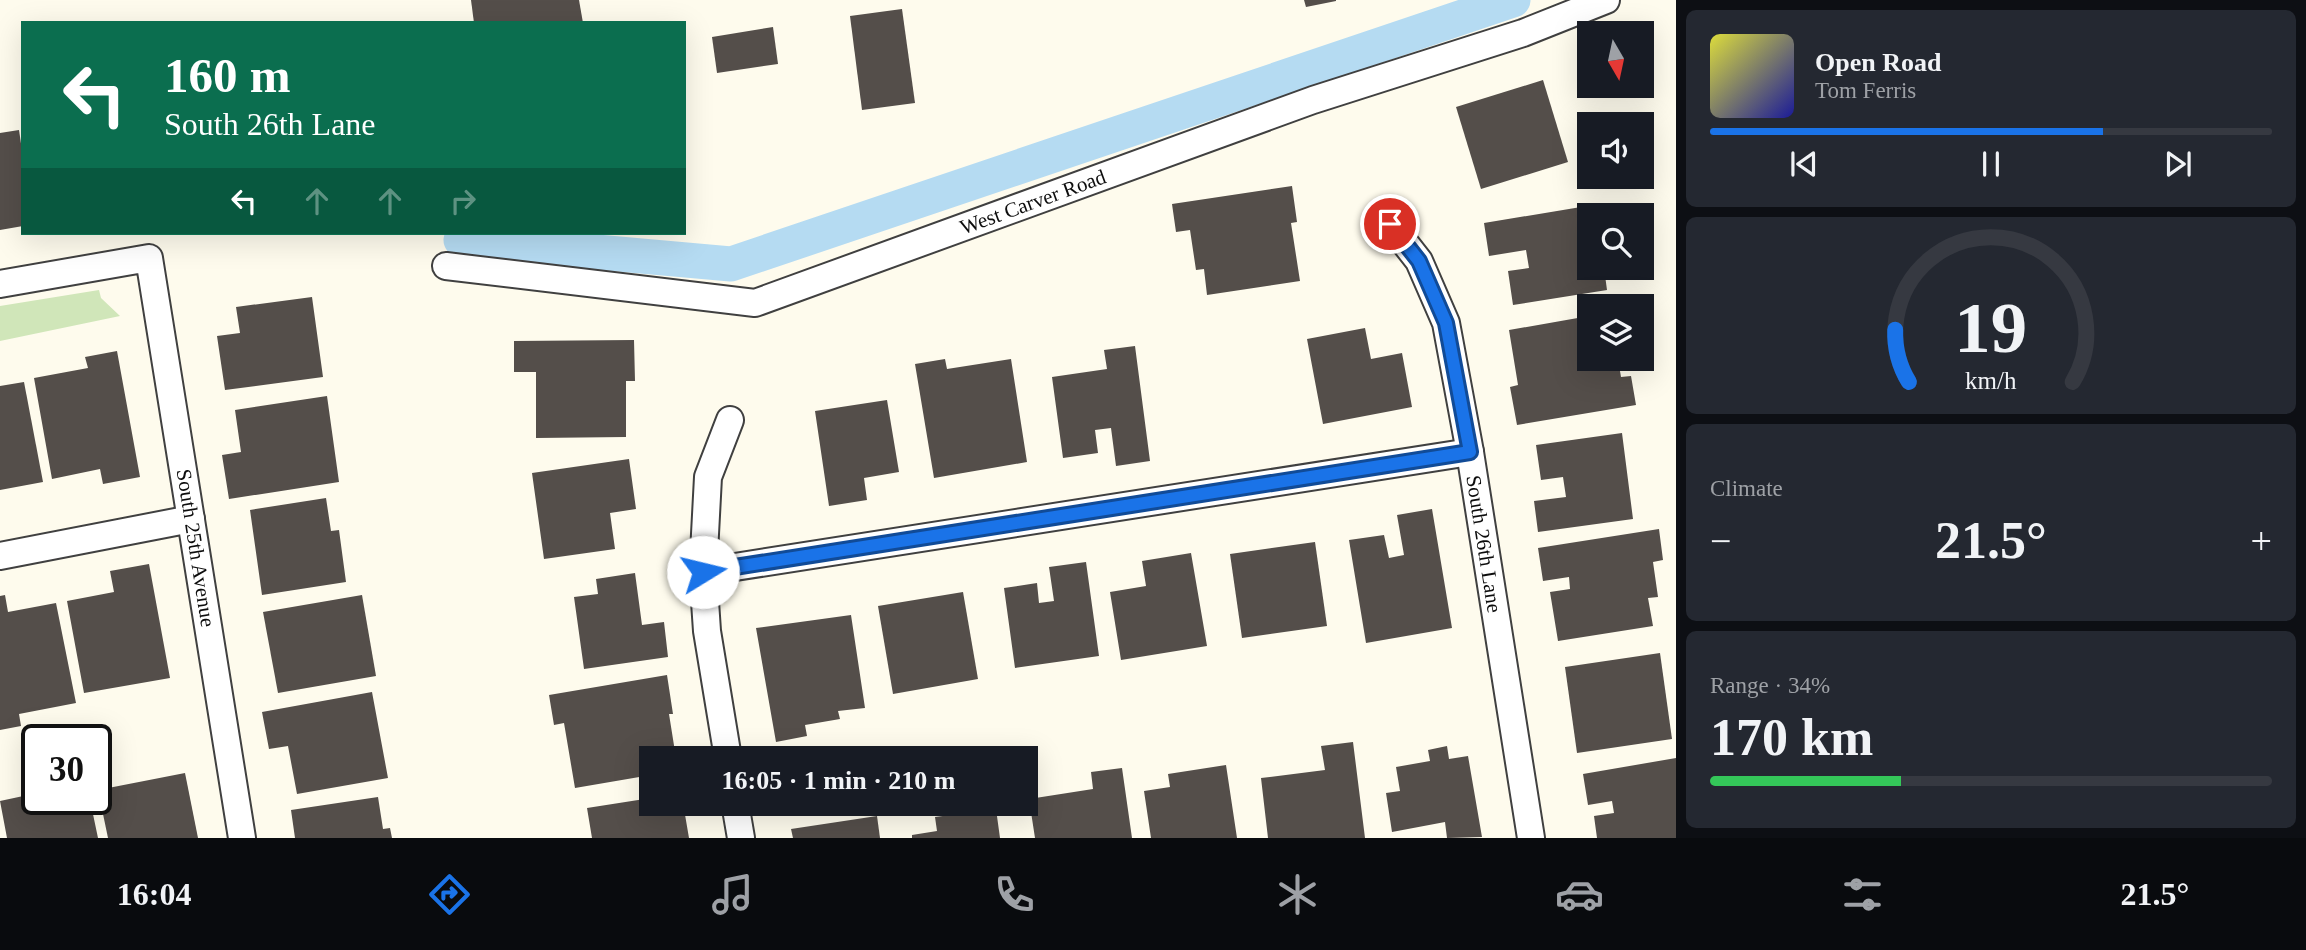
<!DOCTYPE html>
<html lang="en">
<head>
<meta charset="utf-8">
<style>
	body { margin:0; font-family:Georgia,serif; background:#242831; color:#f1f3f6; height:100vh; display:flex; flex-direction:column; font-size:26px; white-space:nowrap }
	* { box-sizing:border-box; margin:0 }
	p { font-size:23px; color:#9ea1a6 }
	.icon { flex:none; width:38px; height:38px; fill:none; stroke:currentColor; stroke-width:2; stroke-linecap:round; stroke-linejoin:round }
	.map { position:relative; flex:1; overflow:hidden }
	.side { display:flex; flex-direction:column; gap:10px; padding:10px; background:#0d0f14; width:630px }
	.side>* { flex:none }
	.hud { position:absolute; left:21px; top:21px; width:665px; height:214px; border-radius:0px; box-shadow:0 7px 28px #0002; background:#0b6e4f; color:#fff; overflow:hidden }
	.needle { width:46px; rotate:171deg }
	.controls { position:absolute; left:1577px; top:21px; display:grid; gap:14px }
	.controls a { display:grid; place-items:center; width:77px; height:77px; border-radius:0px; background:#171b24; box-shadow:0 7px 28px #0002; font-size:35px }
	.speed { position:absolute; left:21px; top:724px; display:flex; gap:14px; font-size:35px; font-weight:700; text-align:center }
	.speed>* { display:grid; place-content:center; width:91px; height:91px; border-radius:50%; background:#171b24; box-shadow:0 7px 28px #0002; line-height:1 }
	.speed .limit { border:4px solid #111; border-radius:10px; background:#fff; color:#111 }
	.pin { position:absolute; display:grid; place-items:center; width:60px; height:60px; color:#fff; margin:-30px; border:4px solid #fff; border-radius:50%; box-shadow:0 2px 7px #0007 }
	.me { position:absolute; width:77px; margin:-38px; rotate:81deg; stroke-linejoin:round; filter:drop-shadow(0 0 5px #0008) }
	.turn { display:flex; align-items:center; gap:24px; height:147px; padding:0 28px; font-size:32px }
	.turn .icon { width:91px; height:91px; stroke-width:2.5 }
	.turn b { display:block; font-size:49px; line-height:60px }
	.lanes { display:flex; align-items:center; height:66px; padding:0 28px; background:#0003; justify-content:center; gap:35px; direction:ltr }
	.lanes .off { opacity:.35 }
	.big { font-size:52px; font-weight:600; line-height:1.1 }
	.side .widget { flex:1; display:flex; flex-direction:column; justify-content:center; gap:10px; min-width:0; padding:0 24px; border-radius:10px; background:#242831 }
	.side .dial { align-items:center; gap:0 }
	.dial svg { height:182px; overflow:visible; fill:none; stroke:#363941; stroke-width:7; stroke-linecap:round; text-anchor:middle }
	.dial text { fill:#f1f3f6; stroke:none }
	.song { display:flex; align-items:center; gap:21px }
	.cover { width:84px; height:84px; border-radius:10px; background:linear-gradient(135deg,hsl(60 70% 55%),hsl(240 70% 35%)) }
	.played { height:7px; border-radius:4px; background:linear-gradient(90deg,#1a73e8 70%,#363941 70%) }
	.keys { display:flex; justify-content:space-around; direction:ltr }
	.heat { display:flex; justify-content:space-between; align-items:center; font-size:38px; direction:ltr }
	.charge { height:10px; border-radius:5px; background:linear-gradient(90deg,#34c759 34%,#363941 0) }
	.trip { position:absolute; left:639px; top:746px; width:399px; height:70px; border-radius:0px; background:#171b24; box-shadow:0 7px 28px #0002; font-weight:600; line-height:70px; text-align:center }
	.tabs { display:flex; height:112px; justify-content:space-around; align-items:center; background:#090b0e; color:#9ea1a6 }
	.tabs .icon { width:49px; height:49px }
	.tabs .current { color:#1a73e8 }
	.tabs b { font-size:32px; color:#f1f3f6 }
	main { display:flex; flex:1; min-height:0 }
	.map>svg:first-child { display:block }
</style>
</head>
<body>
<main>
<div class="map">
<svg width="1676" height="838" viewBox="0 0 1676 838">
	<rect width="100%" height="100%" fill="#fefbed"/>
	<path fill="#d0e6b9" d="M99,290l2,8 19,18 -120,25v-35z"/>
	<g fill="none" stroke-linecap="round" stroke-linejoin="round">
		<path stroke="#b5dbf2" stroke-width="35" d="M461,240l270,24 782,-264"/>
	</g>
	<g fill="#544e4a">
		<path d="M471,0h108l4,23h-109z"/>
		<path d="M1304,0h32v1l-30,6z"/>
		<path d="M902,9l13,94 -53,7 -12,-94z"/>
		<path d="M773,27l5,37 -61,9 -5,-36z"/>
		<path d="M1543,80l25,82 -87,27 -25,-82z"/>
		<path d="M19,130l4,27v69l-23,4v-97z"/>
		<path d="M1292,186l5,36 -6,1 9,58 -93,14 -3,-26 -8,1 -6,-40 -14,2 -4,-28z"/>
		<path d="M1593,205l2,10h-6v53h15l3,22 -94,15 -5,-34 21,-3 -3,-18 -37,6 -5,-33z"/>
		<path d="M312,297l11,80 -98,13 -8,-54 23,-3 -4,-26z"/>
		<path d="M1589,316v43h29l3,18 10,-1 5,29 -119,20 -7,-38 8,-2 -9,-55z"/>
		<path d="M1365,328l6,31 31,-6 10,54 -89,17 -16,-85z"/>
		<path d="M634,340l1,41h-9v56l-90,1v-66h-22v-31z"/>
		<path d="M1135,346l15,115 -34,5 -5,-38 -16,2 3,23 -35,5 -11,-81 55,-8 -3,-19z"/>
		<path d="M117,351l23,126 -37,7 -3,-15 -48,10 -18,-101 54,-10 -3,-11z"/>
		<path d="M945,359l2,10 64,-10 16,103 -93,16 -19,-114z"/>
		<path d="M24,382l19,100 -43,8v-104z"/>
		<path d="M327,396l12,86 -110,17 -7,-44 19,-3 -6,-42z"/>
		<path d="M887,400l12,72 -35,6 3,22 -38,6 -14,-95z"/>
		<path d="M1622,433l11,86 -95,13 -4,-31 32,-4 -3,-20 -22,3 -5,-35z"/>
		<path d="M629,459l7,50 -26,4 5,36 -71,10 -12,-86z"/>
		<path d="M326,498l5,33 8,-1 7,52 -84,13 -12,-85z"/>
		<path d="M1432,509l20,119 -86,15 -17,-103 35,-5 5,23 15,-3 -7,-40z"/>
		<path d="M1659,529l4,31 -10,2 5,35 -10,1 5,28 -95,15 -8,-49 20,-3 -1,-12 -26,4 -5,-33z"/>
		<path d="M1315,542l12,84 -85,12 -12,-84z"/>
		<path d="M1191,553l16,93 -86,14 -11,-68 36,-6 -4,-25z"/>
		<path d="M1086,562l13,94 -84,12 -11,-80 33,-5 2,20 15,-2 -5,-34z"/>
		<path d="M149,564l21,114 -86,15 -17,-92 47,-9 -4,-21z"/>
		<path d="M635,573l7,52 22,-3 4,35 -84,12 -10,-72 24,-3 -2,-15z"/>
		<path d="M963,592l15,87 -85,15 -15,-88z"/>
		<path d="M5,595l3,17 48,-9 20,100 -57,11 2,12 -21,4v-134z"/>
		<path d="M362,595l14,81 -98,17 -15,-81z"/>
		<path d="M851,615l14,93 -27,3 2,8 -35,6 2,11 -31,6 -20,-114z"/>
		<path d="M1660,653l12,86 -95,14 -12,-86z"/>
		<path d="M667,675l6,39h-4l7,44h-25v17l-76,13 -11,-65 -10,2 -5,-30z"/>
		<path d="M372,692l16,86 -91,16 -9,-48 -19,3 -7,-37z"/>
		<path d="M1353,742l12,96h-97l-7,-60 64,-8 -4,-24z"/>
		<path d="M1447,746l2,13 19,-3 14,81 -35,1 -2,-16 -53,10 -6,-39 14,-2 -4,-24 34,-6 -2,-11z"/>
		<path d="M1676,758v80h-79l-3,-22 20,-3 -2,-12 -24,4 -5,-31z"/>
		<path d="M1226,765l11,73h-86l-7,-47 26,-4 -2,-13z"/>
		<path d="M1122,768l10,70h-97l-6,-39 64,-10 -2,-17z"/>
		<path d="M185,773l13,65h-90l-10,-48z"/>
		<path d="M28,795l2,11 32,-6h28l8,38h-91l-7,-37z"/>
		<path d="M378,797l5,32 7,-1 2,10h-97l-4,-28z"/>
		<path d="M651,798v5h32l6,35h-97l-5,-30z"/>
		<path d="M996,809l4,29h-88v-3l25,-4 -2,-14z"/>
		<path d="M877,816l3,22h-87l-2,-9z"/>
	</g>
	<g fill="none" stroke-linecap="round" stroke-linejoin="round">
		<defs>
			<g id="minor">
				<path d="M1390,224l29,37 27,62 24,129 61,386"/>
				<path d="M446,266l309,37 558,-203 210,-67 83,-33"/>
				<path d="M0,284l149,-26 93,580"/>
				<path d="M0,556l191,-37"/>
				<path d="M703,572l767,-120"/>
				<path d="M728,758l-21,-127 -4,-59 5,-95 22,-57"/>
				<path d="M735,803l6,35"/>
			</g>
		</defs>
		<use href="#minor" stroke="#404040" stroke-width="30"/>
		<use href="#minor" stroke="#fff" stroke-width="26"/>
	</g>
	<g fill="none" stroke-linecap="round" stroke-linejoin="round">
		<defs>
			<path id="route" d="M703,572l767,-120 -24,-129 -27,-62 -29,-37"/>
		</defs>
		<use href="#route" stroke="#114b97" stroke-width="18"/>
		<use href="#route" stroke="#1a73e8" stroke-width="12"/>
	</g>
	<g text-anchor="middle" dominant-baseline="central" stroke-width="7" stroke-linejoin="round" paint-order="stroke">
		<g font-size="21" fill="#0d0d0d" stroke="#fff">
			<text transform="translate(1033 202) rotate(-20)">West Carver Road</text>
			<text transform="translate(1484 544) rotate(81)">South 26th Lane</text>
			<text transform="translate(196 548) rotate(81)">South 25th Avenue</text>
		</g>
	</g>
</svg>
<div class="controls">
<a><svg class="needle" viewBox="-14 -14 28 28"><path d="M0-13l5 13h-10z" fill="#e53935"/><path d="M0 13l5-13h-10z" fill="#9ea1a6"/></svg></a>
<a><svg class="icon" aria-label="sound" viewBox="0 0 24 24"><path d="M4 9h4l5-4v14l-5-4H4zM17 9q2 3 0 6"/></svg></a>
<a><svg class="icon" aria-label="search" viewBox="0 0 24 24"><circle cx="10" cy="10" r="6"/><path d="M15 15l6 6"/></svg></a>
<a><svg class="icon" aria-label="layers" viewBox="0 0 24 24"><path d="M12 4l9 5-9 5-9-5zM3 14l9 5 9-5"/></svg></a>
</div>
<div class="speed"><div class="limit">30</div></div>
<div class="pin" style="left:1390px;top:224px;background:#d93025"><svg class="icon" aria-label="arrive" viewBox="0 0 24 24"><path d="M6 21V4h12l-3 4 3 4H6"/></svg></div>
<svg class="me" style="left:703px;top:572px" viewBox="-20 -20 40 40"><circle r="19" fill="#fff"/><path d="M0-13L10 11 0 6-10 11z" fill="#1a73e8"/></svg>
<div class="trip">16:05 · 1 min · 210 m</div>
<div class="hud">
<div class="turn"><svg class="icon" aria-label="left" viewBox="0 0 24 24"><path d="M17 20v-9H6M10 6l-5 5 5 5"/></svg><div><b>160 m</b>South 26th Lane</div></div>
<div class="lanes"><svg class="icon" aria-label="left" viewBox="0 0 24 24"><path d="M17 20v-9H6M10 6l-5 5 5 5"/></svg><svg class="icon off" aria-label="ahead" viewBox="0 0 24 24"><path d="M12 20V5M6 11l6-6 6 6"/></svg><svg class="icon off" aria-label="ahead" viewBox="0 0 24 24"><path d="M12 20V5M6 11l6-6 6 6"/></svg><svg class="icon off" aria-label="right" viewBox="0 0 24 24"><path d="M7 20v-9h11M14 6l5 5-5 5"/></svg></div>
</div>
</div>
<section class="side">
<div class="widget">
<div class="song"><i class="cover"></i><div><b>Open Road</b><p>Tom Ferris</p></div></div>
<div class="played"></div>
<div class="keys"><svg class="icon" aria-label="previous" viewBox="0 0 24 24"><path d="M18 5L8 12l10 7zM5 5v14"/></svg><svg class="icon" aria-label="pause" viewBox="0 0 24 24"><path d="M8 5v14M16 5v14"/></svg><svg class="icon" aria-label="next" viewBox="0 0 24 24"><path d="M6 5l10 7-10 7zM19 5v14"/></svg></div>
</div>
<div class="widget dial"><svg viewBox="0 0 100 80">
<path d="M14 69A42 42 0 1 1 86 69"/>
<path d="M14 69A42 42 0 0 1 8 46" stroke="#1a73e8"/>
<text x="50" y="56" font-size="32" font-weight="700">19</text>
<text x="50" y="72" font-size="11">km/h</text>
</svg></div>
<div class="widget"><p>Climate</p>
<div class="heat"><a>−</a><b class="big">21.5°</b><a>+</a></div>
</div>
<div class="widget"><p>Range · 34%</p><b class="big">170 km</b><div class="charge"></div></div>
</section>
</main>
<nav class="tabs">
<b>16:04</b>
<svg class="icon current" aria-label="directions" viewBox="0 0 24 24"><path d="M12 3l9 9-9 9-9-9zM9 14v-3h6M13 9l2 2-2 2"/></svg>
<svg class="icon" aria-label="music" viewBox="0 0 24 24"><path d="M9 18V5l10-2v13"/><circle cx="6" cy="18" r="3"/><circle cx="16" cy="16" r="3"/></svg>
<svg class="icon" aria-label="phone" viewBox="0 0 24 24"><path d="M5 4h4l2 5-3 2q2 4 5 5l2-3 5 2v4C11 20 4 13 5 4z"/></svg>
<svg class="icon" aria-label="climate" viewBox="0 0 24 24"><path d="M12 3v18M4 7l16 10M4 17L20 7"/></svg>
<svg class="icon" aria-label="car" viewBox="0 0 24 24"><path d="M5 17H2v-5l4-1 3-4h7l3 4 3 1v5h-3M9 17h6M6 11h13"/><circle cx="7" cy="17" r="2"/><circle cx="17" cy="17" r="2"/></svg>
<svg class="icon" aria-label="filters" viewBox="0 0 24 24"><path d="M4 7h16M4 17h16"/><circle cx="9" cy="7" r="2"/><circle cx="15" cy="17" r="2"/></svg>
<b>21.5°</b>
</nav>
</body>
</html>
